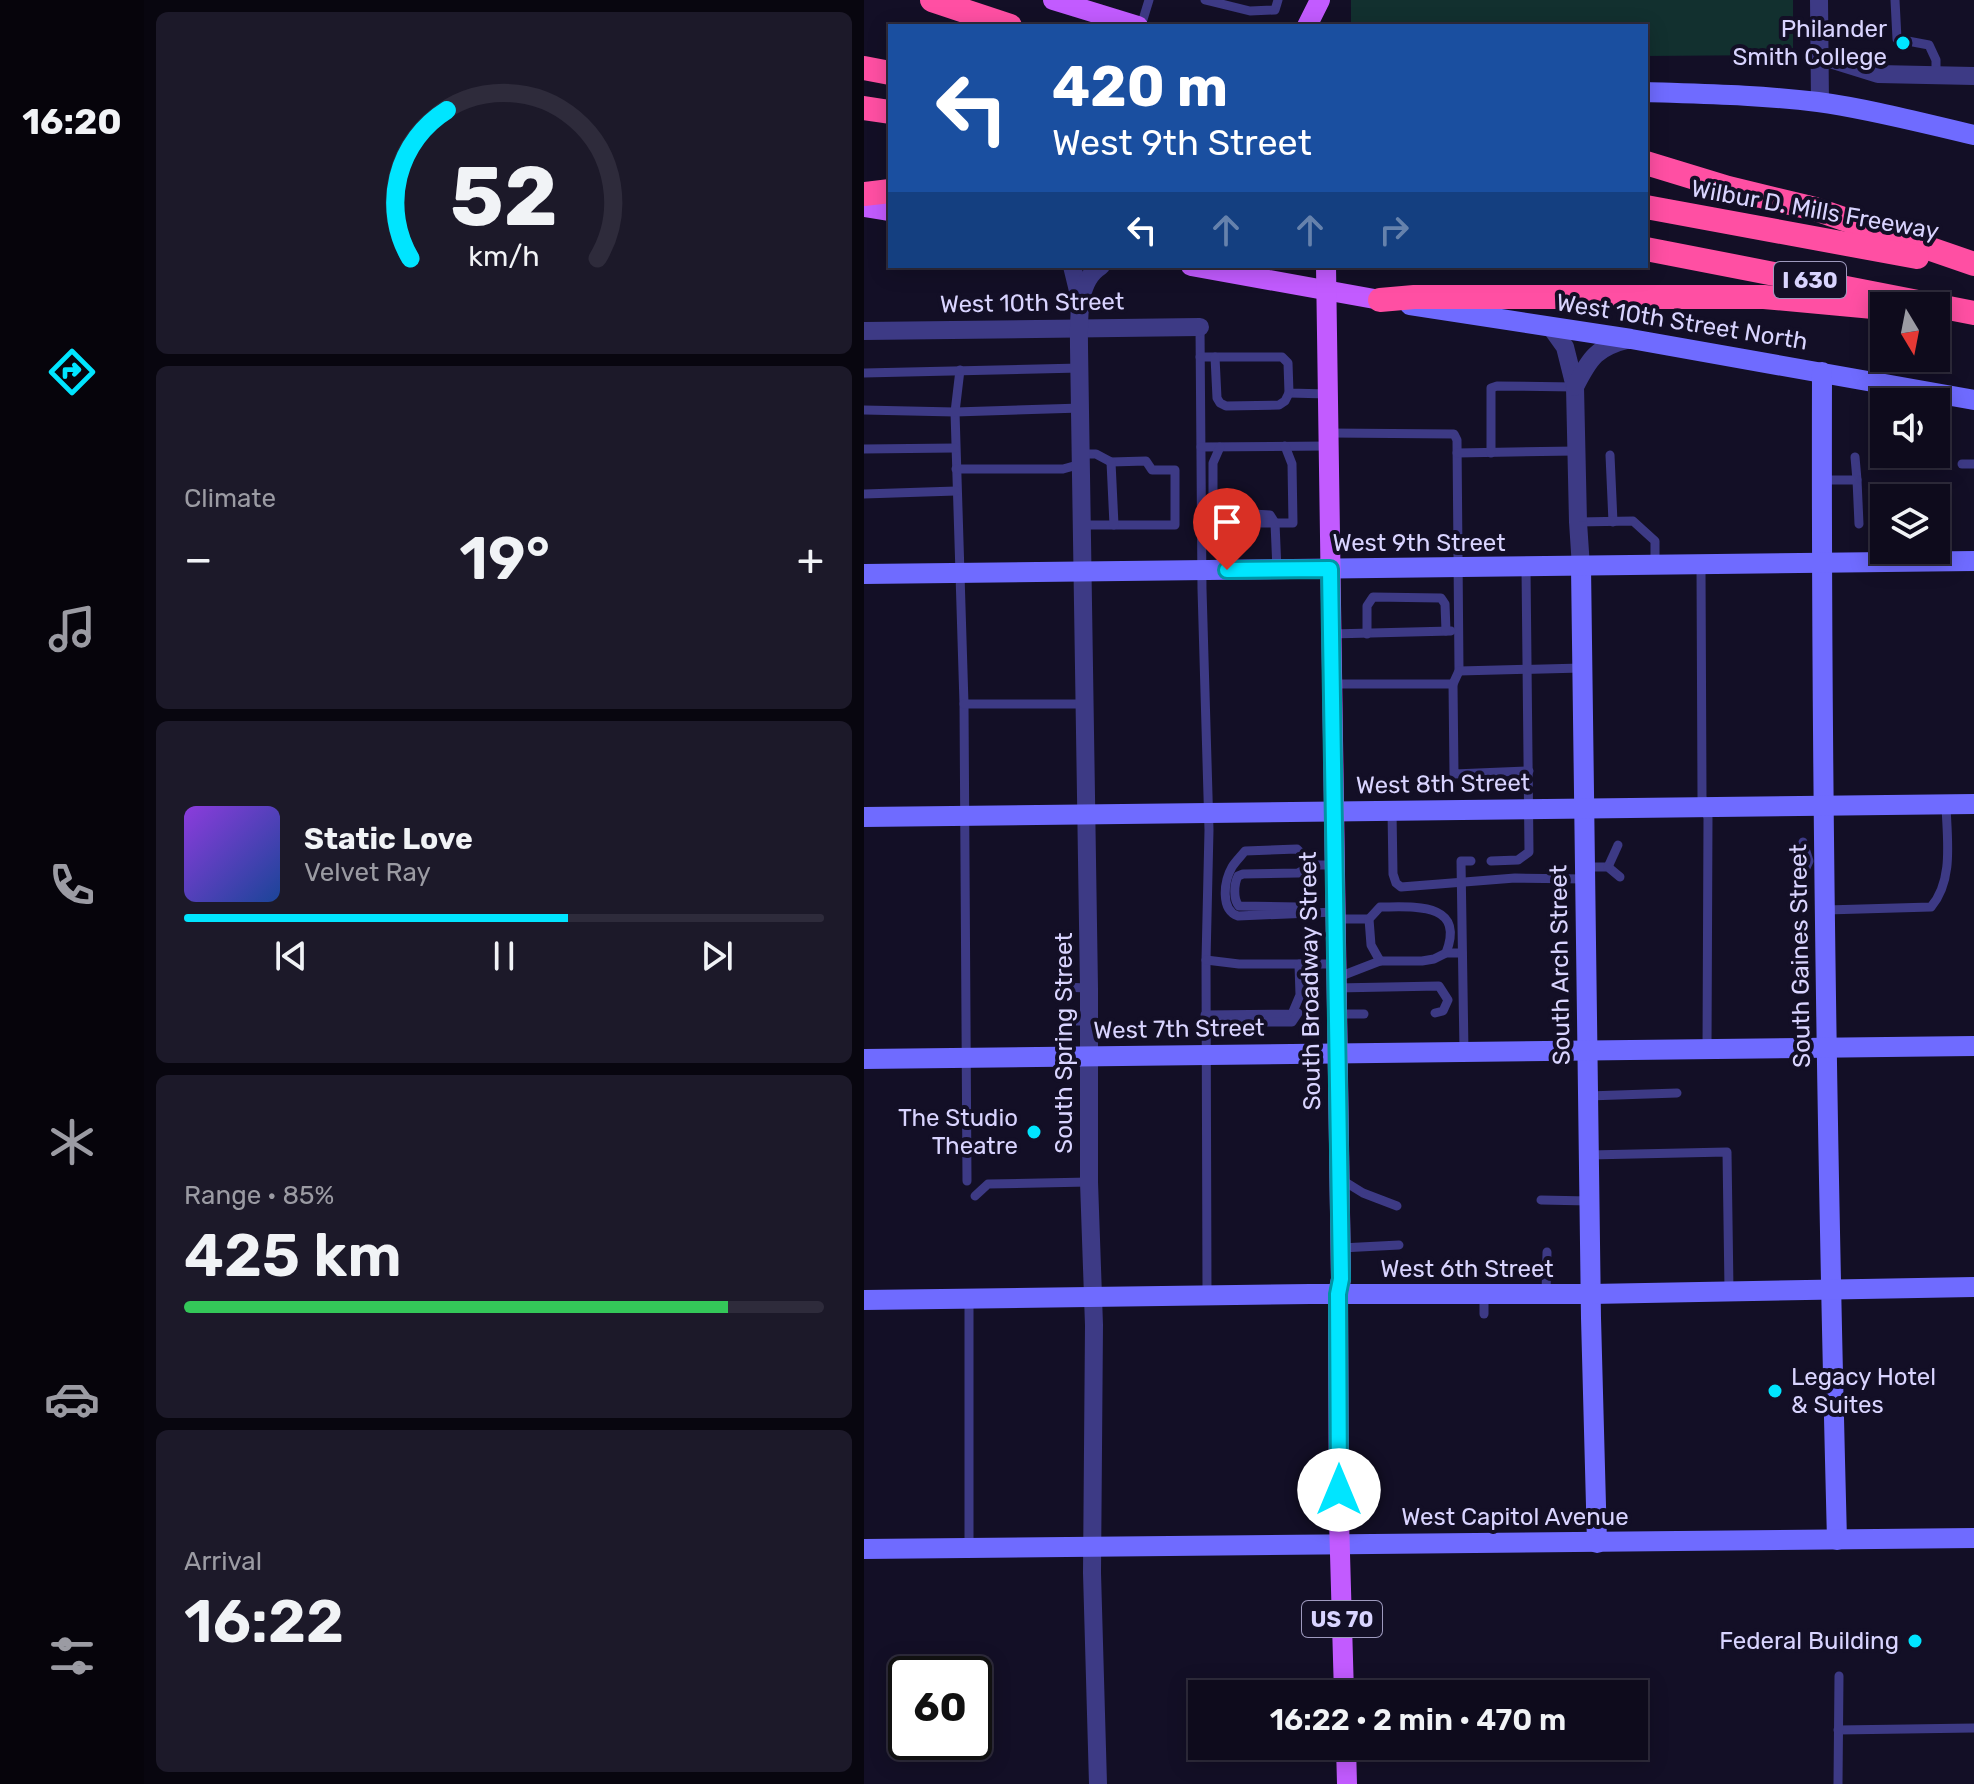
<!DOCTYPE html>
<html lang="en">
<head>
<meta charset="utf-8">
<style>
	body { margin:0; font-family:Rubik,sans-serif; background:#1c1929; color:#f1f3f6; height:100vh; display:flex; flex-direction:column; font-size:30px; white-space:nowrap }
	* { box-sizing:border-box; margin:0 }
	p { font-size:26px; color:#9b9ba3 }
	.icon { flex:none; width:44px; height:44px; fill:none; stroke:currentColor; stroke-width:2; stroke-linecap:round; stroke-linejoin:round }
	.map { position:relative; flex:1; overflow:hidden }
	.side { display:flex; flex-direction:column; gap:12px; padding:12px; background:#08060f; width:720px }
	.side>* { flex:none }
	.guide { position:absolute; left:24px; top:24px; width:760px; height:244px; border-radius:0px; box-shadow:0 4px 20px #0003,0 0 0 2px #2e2b3b; background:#1a4fa0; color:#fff; overflow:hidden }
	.needle { width:52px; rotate:170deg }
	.tools { position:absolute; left:1006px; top:292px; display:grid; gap:16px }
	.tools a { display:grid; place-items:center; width:80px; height:80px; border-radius:0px; background:#0e0b1c; box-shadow:0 4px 20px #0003,0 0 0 2px #2e2b3b; font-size:40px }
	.speed { position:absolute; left:24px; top:1656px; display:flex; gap:16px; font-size:40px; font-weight:700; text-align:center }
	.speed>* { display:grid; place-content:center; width:104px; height:104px; border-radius:50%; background:#0e0b1c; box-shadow:0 4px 20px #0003,0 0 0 2px #2e2b3b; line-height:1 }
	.speed .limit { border:4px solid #111; border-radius:12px; background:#fff; color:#111 }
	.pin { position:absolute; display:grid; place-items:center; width:68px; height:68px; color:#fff; margin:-82px -34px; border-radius:50% 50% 50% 0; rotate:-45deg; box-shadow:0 0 8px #0007 }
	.pin .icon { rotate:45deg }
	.me { position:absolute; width:88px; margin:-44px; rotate:0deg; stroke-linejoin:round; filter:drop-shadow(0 0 6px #0008) }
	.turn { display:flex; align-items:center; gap:28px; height:168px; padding:0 32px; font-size:36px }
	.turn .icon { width:104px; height:104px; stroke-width:2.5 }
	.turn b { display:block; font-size:56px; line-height:68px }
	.lanes { display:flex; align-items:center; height:76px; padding:0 32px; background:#0003; justify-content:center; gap:40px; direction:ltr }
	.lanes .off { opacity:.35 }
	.big { font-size:60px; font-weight:600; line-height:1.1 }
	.side .tile { flex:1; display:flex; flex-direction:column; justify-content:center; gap:12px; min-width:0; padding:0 28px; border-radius:12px; background:#1c1929 }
	.side .dial { align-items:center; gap:0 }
	.dial svg { height:208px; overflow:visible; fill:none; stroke:#2e2b3b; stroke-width:7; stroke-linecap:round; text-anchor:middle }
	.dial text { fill:#f1f3f6; stroke:none }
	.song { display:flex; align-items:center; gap:24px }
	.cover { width:96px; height:96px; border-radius:12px; background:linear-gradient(135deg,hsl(270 70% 55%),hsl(220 70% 35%)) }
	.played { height:8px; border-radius:4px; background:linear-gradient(90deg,#00e5ff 60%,#2e2b3b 60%) }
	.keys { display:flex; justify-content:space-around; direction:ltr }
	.heat { display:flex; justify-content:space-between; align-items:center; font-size:44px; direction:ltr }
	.charge { height:12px; border-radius:6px; background:linear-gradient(90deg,#34c759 85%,#2e2b3b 0) }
	.trip { position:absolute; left:324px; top:1680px; width:460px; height:80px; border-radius:0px; background:#0e0b1c; box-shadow:0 4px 20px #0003,0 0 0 2px #2e2b3b; font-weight:600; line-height:80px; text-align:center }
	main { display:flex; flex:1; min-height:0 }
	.dock { display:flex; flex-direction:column; width:144px; justify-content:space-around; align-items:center; background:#06040b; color:#9b9ba3 }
	.dock .icon { width:56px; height:56px }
	.dock .selected { color:#00e5ff }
	.dock b { font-size:36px; color:#f1f3f6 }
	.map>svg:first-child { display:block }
</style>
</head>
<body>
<main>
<nav class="dock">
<b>16:20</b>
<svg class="icon selected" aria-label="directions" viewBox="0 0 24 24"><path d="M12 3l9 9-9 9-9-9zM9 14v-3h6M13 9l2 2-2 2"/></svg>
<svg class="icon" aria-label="music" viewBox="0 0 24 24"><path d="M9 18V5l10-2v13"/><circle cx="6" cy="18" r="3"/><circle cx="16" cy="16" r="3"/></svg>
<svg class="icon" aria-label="phone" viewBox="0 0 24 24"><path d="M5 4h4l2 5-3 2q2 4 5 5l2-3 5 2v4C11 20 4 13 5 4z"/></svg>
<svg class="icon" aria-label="climate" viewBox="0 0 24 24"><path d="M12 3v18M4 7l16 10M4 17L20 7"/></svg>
<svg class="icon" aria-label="car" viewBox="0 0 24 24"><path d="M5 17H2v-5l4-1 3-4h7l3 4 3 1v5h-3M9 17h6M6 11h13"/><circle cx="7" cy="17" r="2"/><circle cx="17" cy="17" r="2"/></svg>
<svg class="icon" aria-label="filters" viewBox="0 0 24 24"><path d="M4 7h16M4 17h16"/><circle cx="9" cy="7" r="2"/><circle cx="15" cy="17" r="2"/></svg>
</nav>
<section class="side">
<div class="tile dial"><svg viewBox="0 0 100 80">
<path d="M14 69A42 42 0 1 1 86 69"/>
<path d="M14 69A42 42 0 0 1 28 12" stroke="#00e5ff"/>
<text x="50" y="56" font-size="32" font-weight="700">52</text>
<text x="50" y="72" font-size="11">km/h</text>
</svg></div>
<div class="tile"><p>Climate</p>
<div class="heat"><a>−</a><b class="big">19°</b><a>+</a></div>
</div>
<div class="tile">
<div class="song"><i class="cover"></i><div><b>Static Love</b><p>Velvet Ray</p></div></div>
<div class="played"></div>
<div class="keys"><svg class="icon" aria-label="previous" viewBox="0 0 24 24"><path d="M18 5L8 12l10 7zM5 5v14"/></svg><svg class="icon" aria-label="pause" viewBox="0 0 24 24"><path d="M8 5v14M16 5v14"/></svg><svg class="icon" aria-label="next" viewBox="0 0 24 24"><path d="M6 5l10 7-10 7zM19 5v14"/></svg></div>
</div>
<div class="tile"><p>Range · 85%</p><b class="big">425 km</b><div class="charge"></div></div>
<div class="tile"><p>Arrival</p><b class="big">16:22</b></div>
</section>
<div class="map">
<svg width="1110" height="1784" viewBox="0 0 1110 1784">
	<rect width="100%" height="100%" fill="#130f26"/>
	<path fill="#12302f" d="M487,0h442v55l-147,1v-30h-295z"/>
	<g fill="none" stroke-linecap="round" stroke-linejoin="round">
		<g stroke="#3d3a85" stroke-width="9">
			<path d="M341,0l45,11 25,-1 3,-10"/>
			<path d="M1031,0l2,39 32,6 7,15v16"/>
			<path d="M277,26l8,-26"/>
			<path d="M336,327l2,262 7,241 -3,130 1,335"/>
			<path d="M336,357h82l6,6 1,30 39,1"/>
			<path d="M351,357l2,41 3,5 6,3 53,-1 6,-4 4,-8"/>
			<path d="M96,370l-5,42 9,292 3,477"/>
			<path d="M0,373l216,-5"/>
			<path d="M0,410l91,2 126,-4"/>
			<path d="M466,433l124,1 3,6 2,231 -6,13"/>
			<path d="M337,447l127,-1"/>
			<path d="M356,447l-7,16v47l6,2 51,3 5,8 2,47"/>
			<path d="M0,449l91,-1"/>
			<path d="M593,453l119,-2"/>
			<path d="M627,453v-65l6,-2 78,1"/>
			<path d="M217,454h15l15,8 35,-1 6,9h23v55h-94"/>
			<path d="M746,455l3,67"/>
			<path d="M991,457l2,23"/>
			<path d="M247,462l3,63"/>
			<path d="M1098,464h12"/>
			<path d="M92,469h107l18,-5"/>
			<path d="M958,480h35l2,44"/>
			<path d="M0,494l92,-3"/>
			<path d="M714,522l55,-1 22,20v25"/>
			<path d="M338,523h91l-1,-59 -7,-18"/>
			<path d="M837,566l1,231 6,21 -1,231"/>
			<path d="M467,634l120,-3"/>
			<path d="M503,634v-28l6,-9 68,1 4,6 1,27"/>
			<path d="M595,671l123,-3"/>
			<path d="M468,684h121l1,90 75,-3"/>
			<path d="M100,704h120"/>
			<path d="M528,811l1,63 3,9 5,4 114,-9 70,1"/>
			<path d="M939,842l6,19 -6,13"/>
			<path d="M627,861l27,-1 11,-8 -3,-284"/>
			<path d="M449,865l-15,8 -55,1 -5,2c-4,8 -5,23 1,30l60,1 15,5"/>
			<path d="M471,865h-22l-16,-16 -52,2c-4,5 -10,11 -13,16 -8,14 -12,43 6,49l97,-4"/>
			<path d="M721,867h23l12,10"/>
			<path d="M744,867l10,-22"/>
			<path d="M962,910l105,-3c23,-27 16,-68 15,-102"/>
			<path d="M473,919h32"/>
			<path d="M342,960l33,4h97"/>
			<path d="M516,961l-9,-16 -2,-26 11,-12c32,0 86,-6 66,46"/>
			<path d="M472,978l44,-17h42l12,-2 12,-6h16"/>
			<path d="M195,987l30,1"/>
			<path d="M472,988l103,-2 9,14 -5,11 -8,2"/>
			<path d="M473,1014h27"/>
			<path d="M341,1015l87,-1 8,-19 -1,-31"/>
			<path d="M202,1021h23"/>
			<path d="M342,1022h86l6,-9"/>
			<path d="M600,1052l-3,-191h10"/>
			<path d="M724,1096l89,-3"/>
			<path d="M725,1155l138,-3 2,138"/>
			<path d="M478,1180l21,13 34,13"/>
			<path d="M111,1196l13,-12 101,-2"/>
			<path d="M677,1200l48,1"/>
			<path d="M477,1248l58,-3"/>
			<path d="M682,1294l1,-42"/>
			<path d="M620,1314v-20"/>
			<path d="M105,1548v-249"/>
			<path d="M974,1730l136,-2"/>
			<path d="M974,1784l1,-108"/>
		</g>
		<g stroke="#3d3a85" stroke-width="18">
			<path d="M955,0l1,103"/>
			<path d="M956,56l58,18 96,2"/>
			<path d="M208,266l9,37"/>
			<path d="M686,326l15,21 10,40 3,135 3,45"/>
			<path d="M0,331l336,-4"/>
			<path d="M711,387c15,-30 22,-40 55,-48"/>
			<path d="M234,1784l-6,-211 2,-248 -5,-143v-194l-10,-641c0,-26 -3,-66 22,-81"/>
		</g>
		<g stroke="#6f6bff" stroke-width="20">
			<path d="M782,92c57,2 115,3 172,10 52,7 104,21 156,33"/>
			<path d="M546,305l221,34 343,61"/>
			<path d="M958,372c-1,389 5,779 15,1168"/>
			<path d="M717,567l10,751 6,225"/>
			<path d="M0,574l1110,-13"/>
			<path d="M0,817l1110,-13"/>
			<path d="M0,1059l1110,-13"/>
			<path d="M0,1300l446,-6h281l383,-7"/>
			<path d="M0,1549l1110,-11"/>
		</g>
		<g stroke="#c25bff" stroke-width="20">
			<path d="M189,0l85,26"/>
			<path d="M443,26l13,-26"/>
			<path d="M0,207l26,4"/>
			<path d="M327,266l189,34"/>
			<path d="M462,266l15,1013 -3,15 1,225 5,175"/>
			<path d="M482,1746l1,38"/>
		</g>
		<g stroke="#ff4fa3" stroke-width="24">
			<path d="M68,0l78,26"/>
			<path d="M0,68l26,5"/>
			<path d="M0,108l26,4"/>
			<path d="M782,163l82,25 87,21 159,55"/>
			<path d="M0,194l26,-3"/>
			<path d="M782,207l271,50"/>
			<path d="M782,249l328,64"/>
			<path d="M516,300l34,-3h350l120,11"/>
		</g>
	</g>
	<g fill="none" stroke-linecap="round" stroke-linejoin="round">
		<defs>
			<path id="route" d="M363,570l103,-1 11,710 -3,15 1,196"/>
		</defs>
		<use href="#route" stroke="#0095a6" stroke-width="20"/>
		<use href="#route" stroke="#00e5ff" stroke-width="14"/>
	</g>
	<g fill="#00e5ff" stroke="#130f26" stroke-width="3">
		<circle cx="1039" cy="43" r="8"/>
		<circle cx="170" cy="1132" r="8"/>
		<circle cx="911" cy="1391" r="8"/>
		<circle cx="1051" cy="1641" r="8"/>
	</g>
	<g text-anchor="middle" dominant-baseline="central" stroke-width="8" stroke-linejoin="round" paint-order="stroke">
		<g fill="#130f26" stroke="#9e99be" stroke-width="2">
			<rect x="910" y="262" width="72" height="36" rx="6"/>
			<rect x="438" y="1601" width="80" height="36" rx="6"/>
		</g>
		<g font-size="22" font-weight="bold" fill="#d9d4ff">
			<text x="946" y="280">I 630</text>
			<text x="478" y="1619">US 70</text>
		</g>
		<g font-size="24" fill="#d9d4ff" stroke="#130f26" text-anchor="end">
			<text x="1023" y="29">Philander<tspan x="1023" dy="28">Smith College</tspan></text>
			<text x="154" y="1118">The Studio<tspan x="154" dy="28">Theatre</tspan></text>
			<text x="927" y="1377" text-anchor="start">Legacy Hotel<tspan x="927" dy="28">&amp; Suites</tspan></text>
			<text x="1035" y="1641">Federal Building</text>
		</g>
		<g font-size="24" fill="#d9d4ff" stroke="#130f26">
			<text transform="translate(951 210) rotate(10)">Wilbur D. Mills Freeway</text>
			<text transform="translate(168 303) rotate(-1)">West 10th Street</text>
			<text transform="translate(818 322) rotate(9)">West 10th Street North</text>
			<text x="555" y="543">West 9th Street</text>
			<text transform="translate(579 784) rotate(-1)">West 8th Street</text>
			<text transform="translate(936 956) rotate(-91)">South Gaines Street</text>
			<text transform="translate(696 965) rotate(-91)">South Arch Street</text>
			<text transform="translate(446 981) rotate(-91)">South Broadway Street</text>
			<text transform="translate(315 1029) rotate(-1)">West 7th Street</text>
			<text transform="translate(200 1043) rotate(-90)">South Spring Street</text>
			<text x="603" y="1269">West 6th Street</text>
			<text x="651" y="1517">West Capitol Avenue</text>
		</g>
	</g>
</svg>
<div class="tools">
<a><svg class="needle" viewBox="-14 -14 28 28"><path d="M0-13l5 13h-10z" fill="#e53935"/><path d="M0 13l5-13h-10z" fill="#9b9ba3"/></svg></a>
<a><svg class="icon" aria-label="sound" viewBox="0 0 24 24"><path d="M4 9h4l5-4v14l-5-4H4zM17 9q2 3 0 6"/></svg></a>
<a><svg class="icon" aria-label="layers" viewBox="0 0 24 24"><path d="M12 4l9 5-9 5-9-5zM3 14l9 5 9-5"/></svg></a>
</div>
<div class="speed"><div class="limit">60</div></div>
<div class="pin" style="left:363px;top:570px;background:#d93025"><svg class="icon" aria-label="arrive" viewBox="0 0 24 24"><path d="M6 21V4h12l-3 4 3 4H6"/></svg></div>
<svg class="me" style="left:475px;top:1490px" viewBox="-20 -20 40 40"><circle r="19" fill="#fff"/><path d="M0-13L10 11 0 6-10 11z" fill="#00e5ff"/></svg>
<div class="trip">16:22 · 2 min · 470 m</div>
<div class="guide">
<div class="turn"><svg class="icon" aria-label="left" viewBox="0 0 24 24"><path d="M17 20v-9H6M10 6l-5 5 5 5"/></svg><div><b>420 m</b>West 9th Street</div></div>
<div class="lanes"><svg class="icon" aria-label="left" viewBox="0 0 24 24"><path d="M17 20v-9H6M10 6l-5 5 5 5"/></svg><svg class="icon off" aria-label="ahead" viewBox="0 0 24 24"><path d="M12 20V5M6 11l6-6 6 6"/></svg><svg class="icon off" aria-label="ahead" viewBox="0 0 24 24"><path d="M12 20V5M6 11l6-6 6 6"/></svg><svg class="icon off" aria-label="right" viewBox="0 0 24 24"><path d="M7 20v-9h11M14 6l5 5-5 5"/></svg></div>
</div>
</div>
</main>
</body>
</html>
